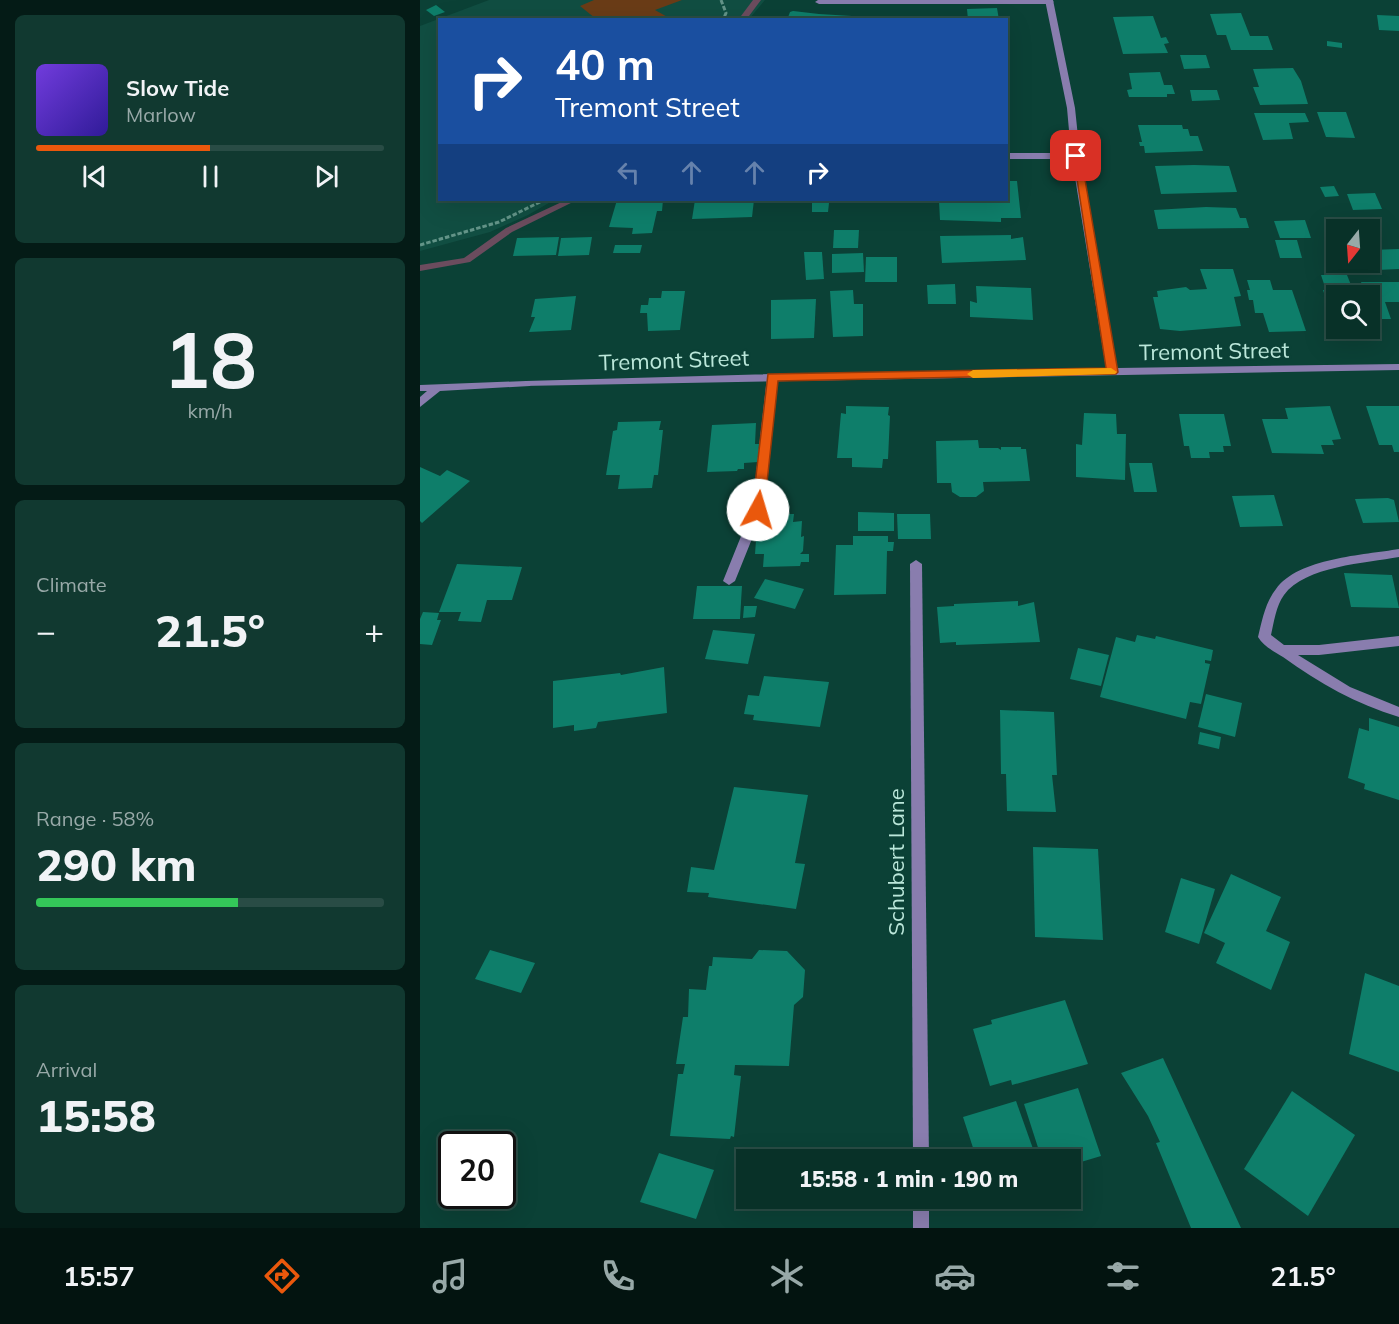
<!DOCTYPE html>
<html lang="en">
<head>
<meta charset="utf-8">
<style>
	body { margin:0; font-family:Mulish,sans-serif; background:#113930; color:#f1f3f6; height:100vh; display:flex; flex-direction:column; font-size:22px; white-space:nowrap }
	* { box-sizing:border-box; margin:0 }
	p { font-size:20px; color:#98a9a8 }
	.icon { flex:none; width:33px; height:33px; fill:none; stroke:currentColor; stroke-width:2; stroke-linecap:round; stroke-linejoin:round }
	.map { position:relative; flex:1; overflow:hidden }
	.side { display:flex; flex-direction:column; gap:15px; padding:15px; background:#041b16; width:420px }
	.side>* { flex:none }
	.top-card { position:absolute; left:18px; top:18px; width:570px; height:183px; border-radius:0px; box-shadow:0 6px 24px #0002,0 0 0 2px #294c45; background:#1a4fa0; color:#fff; overflow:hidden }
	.needle { width:39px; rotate:197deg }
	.tools { position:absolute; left:906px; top:219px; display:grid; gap:12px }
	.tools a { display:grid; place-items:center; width:54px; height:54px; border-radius:0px; background:#083128; box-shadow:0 6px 24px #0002,0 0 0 2px #294c45; font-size:30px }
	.speed { position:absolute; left:18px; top:1131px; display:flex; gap:12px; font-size:30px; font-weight:700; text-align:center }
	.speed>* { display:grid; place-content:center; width:78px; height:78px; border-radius:50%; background:#083128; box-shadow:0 6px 24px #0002,0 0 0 2px #294c45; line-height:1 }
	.speed .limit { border:3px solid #111; border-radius:9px; background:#fff; color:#111 }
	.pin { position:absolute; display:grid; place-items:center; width:51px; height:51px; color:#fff; margin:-26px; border-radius:12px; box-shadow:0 3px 9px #0006 }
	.me { position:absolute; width:66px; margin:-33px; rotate:6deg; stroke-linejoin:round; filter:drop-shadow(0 0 4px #0008) }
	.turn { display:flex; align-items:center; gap:21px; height:126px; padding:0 18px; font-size:27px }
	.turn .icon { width:78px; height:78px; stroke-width:2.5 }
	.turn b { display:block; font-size:42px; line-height:51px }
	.lanes { display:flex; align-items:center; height:57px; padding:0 18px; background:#0003; justify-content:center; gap:30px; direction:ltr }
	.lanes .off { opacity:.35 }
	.big { font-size:45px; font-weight:800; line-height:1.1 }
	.side .card { flex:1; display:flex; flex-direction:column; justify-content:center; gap:9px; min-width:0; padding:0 21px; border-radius:9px; background:#113930 }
	.side .dial { align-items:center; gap:0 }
	.dial b { font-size:78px; line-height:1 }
	.song { display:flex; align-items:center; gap:18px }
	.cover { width:72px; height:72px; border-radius:9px; background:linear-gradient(135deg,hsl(260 70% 55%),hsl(250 70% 35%)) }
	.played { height:6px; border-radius:3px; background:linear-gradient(90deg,#ea580c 50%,#294c45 50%) }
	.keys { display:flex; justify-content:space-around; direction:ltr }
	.heat { display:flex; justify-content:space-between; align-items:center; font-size:33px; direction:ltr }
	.charge { height:9px; border-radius:4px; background:linear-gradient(90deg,#34c759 58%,#294c45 0) }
	.trip { position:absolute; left:316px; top:1149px; width:345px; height:60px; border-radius:0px; background:#083128; box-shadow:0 6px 24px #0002,0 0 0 2px #294c45; font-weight:800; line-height:60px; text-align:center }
	.tabs { display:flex; height:96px; justify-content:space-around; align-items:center; background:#031410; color:#98a9a8 }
	.tabs .icon { width:42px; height:42px }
	.tabs .on { color:#ea580c }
	.tabs b { font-size:27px; color:#f1f3f6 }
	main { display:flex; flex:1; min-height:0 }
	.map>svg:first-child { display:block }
</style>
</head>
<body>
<main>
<section class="side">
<div class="card">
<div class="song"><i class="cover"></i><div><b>Slow Tide</b><p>Marlow</p></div></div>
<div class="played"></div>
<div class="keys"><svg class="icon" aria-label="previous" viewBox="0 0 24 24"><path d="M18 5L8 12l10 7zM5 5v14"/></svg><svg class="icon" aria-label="pause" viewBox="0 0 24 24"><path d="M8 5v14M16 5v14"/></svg><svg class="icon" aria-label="next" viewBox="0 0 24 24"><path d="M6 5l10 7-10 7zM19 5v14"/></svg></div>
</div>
<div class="card dial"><b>18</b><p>km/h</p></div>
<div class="card"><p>Climate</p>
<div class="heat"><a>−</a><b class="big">21.5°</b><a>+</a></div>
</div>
<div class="card"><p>Range · 58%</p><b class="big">290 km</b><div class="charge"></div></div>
<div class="card"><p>Arrival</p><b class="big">15:58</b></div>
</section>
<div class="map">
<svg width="979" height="1228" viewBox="0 0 979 1228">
	<rect width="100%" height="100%" fill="#0b4136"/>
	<path fill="#114e42" d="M69,0h276l-16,19 -309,1v180h114l-26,15 -38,17 -70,19v-225z"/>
	<path fill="#6a3c17" d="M174,0h88l-27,10 16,9 -78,1 2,-2 -15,-12z"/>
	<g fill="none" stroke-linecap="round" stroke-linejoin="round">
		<g fill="#6b4c5e" fill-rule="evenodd">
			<path d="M333,0h8l-15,20h-8z"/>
			<path d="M146,200h11l-65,32 -42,30 -50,9v-6l44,-7 42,-30z"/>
		</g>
	</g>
	<g fill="#0e7e6a">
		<path d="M16,5l9,7 -11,4 -8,-6z"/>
		<path d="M577,8l2,12h-31l-1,-11z"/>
		<path d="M373,11l26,3 33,2 -1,4h-64l3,-8z"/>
		<path d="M821,13l9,23h18l5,14h-42l-5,-15h-9l-7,-21z"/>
		<path d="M957,15l22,1v15l-20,-1z"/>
		<path d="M733,16l8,22 5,-1 3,6 -5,1 4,9 -45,1 -10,-37z"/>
		<path d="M907,41l15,2v5l-15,-2z"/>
		<path d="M760,55h26l4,13 -26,1z"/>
		<path d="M873,68l8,13 7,23 -48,1 -7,-18h6l-6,-18z"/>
		<path d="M740,72l4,13h8l3,9h-8v3h-38l-2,-7 5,-1 -3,-16z"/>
		<path d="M770,90h27l3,10 -28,1z"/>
		<path d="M897,112h29l9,26 -29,-1z"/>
		<path d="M834,113h51l4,9 -20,1 4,16 -30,1z"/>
		<path d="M718,125h44l1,4h5l2,7h8l5,15 -58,2 -1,-7h-4l-1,-4h3z"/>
		<path d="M774,165l35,1 8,26 -76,2 -6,-28z"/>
		<path d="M586,181h11l4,37h-20v4l-61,-2 -1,-19 67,-1z"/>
		<path d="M914,186l5,10 -14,1 -5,-10z"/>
		<path d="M955,193l7,16 -29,1 -6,-16z"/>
		<path d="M197,200h46l-1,11h-5l-5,22 -20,1 1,-6 -24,-1z"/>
		<path d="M275,200h59l-2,17 -60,2z"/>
		<path d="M382,200h36v3h-9l-1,9h-16v-9h-10z"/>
		<path d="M786,207l30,1 4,10h6l3,10 -91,1 -4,-19z"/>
		<path d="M885,220l6,18h-31l-6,-17z"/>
		<path d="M414,230h25l-1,18h-25z"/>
		<path d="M591,235v4l12,-2 3,23 -84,3 -2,-27z"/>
		<path d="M139,237l-3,18 -43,1 4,-18z"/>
		<path d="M172,237l-3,18 -31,1 3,-18z"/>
		<path d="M855,240h22l5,18h-22z"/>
		<path d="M195,245h27l-2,8h-27z"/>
		<path d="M979,249v20l-22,1 -7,-20z"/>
		<path d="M384,252h18l2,27 -18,1z"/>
		<path d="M443,253l1,19 -32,1v-19z"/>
		<path d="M446,257h31v25h-32z"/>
		<path d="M780,269h33l8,27 -7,1 7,29 -61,5 -20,-2 -7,-32h5l-1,-6 29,-4 4,3 17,-1z"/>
		<path d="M901,275h26l6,15h11l-3,-8h38v20h-14l6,17h-21v-23h-34v24h-3l-10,-30h3z"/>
		<path d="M827,280h23l3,10h19l14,41 -37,1 -6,-19h-8l-2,-13h-4l-2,-10h3z"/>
		<path d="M535,284l1,20h-28l-1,-19z"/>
		<path d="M556,286l55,2 2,32 -63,-3v-16l7,2z"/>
		<path d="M433,290l1,14h9v32l-30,1 -3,-46z"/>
		<path d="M242,291h23l-5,39 -32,1 -1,-18h-7l1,-8h7l1,-7h12z"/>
		<path d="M156,296l-5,34 -42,2 6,-15h-4l4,-18z"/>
		<path d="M396,299l-2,39 -43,1v-39z"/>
		<path d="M426,406l43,1 -1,8 2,1 -2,43h-5l-1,9 -30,-1v-9h-15l4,-45 5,1z"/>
		<path d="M910,406l11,33 -9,1 2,5h-13l3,9 -52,-1 -10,-34h26l-3,-11z"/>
		<path d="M946,406h33v46h-5l-2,-7h-13z"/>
		<path d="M664,413l32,1 1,20h9l-1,46 -49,-3v-33l6,1z"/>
		<path d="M759,414h45l7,32h-8l1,6h-15l1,6h-19l-2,-12h-5z"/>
		<path d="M241,421l-2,9h4l-5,45h-4l-2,13 -34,1 2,-14h-14l7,-44 4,-1 1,-8z"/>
		<path d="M336,423l-1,21h4l-1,18 -14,1v6h-6l-1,2 -30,1 5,-47z"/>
		<path d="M558,440l1,8h19l3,2v-3h20v2h5l4,32 -47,1 1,9 -8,6h-16l-8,-5 -1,-9h-14l-1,-42z"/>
		<path d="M709,463h23l5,29h-23z"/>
		<path d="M0,467l20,9 7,-6 23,11 -48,42 -2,-2z"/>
		<path d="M854,495l9,31 -43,1 -8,-31z"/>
		<path d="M968,498l6,2 5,22 -36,1 -8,-24z"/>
		<path d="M438,512l36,1v18h-36z"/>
		<path d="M356,514h18l-1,8 9,-1 -1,16 3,-1 -1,15 -3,3h9v8h-8l-1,4 -37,1 1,-13h-9l2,-28 18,-4z"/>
		<path d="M477,514h33l1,25h-33z"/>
		<path d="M433,536h35v6h6l-1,9h-6l-1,43 -52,1 2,-50h17z"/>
		<path d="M37,564l65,3 -10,33h-25l-6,22 -23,-1 3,-9h-22z"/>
		<path d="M924,573l48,2 7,33 -48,-1z"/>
		<path d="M345,579l39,10 -9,20 -41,-11z"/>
		<path d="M277,586h45l-2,33h-47z"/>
		<path d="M598,601v5l16,-4 6,40 -84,3v-3l-16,1 -3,-36 17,-1v-2z"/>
		<path d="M324,606h13l-2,11 -12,1z"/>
		<path d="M3,612l16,1 -2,7h4l-9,25 -12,-1v-25z"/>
		<path d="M293,630l42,4 -7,30 -43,-5z"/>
		<path d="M717,635l18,4 1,-3 57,14 -2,11 -6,-1v3l5,1 -9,40 -11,-2 -4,17 -86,-22 16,-60 19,5z"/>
		<path d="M658,648l31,7 -8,31 -31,-7z"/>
		<path d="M244,667l3,46 -69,9 -2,6 -22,3v-6l-21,3v-47l67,-8 1,2z"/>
		<path d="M344,676l65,6 -9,45 -67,-7 1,-5 -10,-1 4,-19 11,1z"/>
		<path d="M786,694l36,9 -7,34 -37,-10z"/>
		<path d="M580,710l54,2 3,63h-5l4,37 -49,-1 -1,-37h-5z"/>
		<path d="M949,718l30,9v73l-35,-11 1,-5 -17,-6 11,-50 10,3z"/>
		<path d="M780,732l21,5 -2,12 -21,-5z"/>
		<path d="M314,787l74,8 -13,68 10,1 -9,45 -88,-12 1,-4 -22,-1 4,-25 23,3z"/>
		<path d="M613,847l65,2 5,91 -68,-3z"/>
		<path d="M811,874l50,23 -15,34 24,11 -19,48 -55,-27 9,-20 -21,-10z"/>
		<path d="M761,878l34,11 -16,55 -34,-12z"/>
		<path d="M70,950l45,13 -14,30 -46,-14z"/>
		<path d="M339,950l28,1 18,19 -2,27 -9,8 -5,61 -54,-1 -1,10 7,1 -7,61 -3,-1 -1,3 -60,-3 8,-62h5l2,-10h-9l7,-47h5l1,-28 17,1 3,-24h3l1,-9 39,2z"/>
		<path d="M945,973l34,13v86l-50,-18z"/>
		<path d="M645,1000l23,64 -76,21 -1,-5 -21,6 -17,-57 19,-5 -1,-4z"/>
		<path d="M743,1058l78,170h-50l-35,-85 4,-1 -12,-26 -27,-43z"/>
		<path d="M658,1088l23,68 -30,9v-5h-29l-18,-56z"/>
		<path d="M872,1091l63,44 -47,81 -64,-47z"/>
		<path d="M596,1101l21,59h-60l-14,-43z"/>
		<path d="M239,1153l55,17 -18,49 -56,-17z"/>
		<path d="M570,1198h38v1l-34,11z"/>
	</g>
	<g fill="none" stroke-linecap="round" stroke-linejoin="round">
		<g stroke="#639488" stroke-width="3" stroke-dasharray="4.5 2" stroke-linecap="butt">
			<path d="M301,0l5,13 -3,7"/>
			<path d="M0,245l79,-23 45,-22"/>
		</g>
		<g fill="#897dae" fill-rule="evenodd">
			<path d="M398,0h233l3,2 -4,2h-231l-4,-2z"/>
			<path d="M352,374l5,3 -13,132 -29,72 -6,4 -6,-4 29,-72 15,-132z"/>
			<path d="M106,381l4,1 1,2 -1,2 -90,5 -20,16v-10l7,-6h-7v-6z"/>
			<path d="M979,549v8c-33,6 -94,9 -115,38 -8,11 -10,27 -13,40l13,10h35l80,-9v10l-80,9h-21l52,32 49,20v10c-43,-13 -80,-34 -116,-60 -8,-5 -20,-11 -25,-20 4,-16 7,-34 18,-48 22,-31 88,-34 123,-40z"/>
		</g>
		<g fill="#897dae" fill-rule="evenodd">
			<path d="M625,0h8l22,108 5,48 37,212 282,-4v6l-877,16 -1,-2 5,-3 246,-7 334,-6 -34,-209h-66v-6h65l-4,-45z"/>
			<path d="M496,560l6,4 7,596h-16l-3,-596z"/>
			<rect x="493" y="1198" width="16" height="30"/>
		</g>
	</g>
	<path fill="#ea580c" stroke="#983908" stroke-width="1.5" d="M653,153l8,3 37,216 -2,2 -338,7 -14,129 -6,4 -5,-1 -1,-3 16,-136 338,-6z"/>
	<path fill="#f59e0b" d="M691,368l6,4 -2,2 -142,4 -6,-4 6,-4z"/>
	<g text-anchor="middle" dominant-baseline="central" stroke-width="4.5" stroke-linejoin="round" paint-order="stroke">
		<g font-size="22" fill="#bbe7da" stroke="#0b4136">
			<text transform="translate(794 351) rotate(-1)">Tremont Street</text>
			<text transform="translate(254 360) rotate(-2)">Tremont Street</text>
			<text transform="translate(476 862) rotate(-90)">Schubert Lane</text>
		</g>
	</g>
</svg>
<div class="tools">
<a><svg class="needle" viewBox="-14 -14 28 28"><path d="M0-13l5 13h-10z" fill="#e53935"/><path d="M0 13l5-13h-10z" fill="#98a9a8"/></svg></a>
<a><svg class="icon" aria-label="search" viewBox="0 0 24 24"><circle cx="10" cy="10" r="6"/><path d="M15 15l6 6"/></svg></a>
</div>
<div class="speed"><div class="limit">20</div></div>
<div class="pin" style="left:656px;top:156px;background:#d93025"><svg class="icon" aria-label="arrive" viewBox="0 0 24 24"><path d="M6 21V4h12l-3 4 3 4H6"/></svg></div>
<svg class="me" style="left:338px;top:510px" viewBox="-20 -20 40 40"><circle r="19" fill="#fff"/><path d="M0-13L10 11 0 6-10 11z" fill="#ea580c"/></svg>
<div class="trip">15:58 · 1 min · 190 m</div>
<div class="top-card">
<div class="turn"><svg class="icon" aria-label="right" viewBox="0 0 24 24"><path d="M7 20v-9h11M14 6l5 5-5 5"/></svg><div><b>40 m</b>Tremont Street</div></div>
<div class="lanes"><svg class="icon off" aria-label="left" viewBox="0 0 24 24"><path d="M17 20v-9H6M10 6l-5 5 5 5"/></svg><svg class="icon off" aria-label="ahead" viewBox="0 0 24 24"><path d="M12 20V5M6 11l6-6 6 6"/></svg><svg class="icon off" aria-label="ahead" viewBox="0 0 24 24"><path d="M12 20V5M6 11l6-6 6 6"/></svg><svg class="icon" aria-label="right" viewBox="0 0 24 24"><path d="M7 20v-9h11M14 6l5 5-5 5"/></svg></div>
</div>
</div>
</main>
<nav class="tabs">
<b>15:57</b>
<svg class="icon on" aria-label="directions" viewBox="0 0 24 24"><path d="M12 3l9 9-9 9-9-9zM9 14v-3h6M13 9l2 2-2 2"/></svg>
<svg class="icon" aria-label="music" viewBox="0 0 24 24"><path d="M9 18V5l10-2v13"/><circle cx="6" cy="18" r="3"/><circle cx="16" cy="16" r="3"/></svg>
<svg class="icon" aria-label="phone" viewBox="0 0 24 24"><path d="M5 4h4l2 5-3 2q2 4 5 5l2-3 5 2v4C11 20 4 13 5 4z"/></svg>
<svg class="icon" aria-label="climate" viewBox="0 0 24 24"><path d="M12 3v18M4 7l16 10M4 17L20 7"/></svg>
<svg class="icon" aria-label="car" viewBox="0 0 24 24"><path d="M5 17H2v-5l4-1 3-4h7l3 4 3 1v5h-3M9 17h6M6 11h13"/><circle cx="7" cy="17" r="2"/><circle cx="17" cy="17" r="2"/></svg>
<svg class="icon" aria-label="filters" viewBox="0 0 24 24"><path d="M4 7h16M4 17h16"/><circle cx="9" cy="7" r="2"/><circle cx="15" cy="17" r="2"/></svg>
<b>21.5°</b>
</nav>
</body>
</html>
